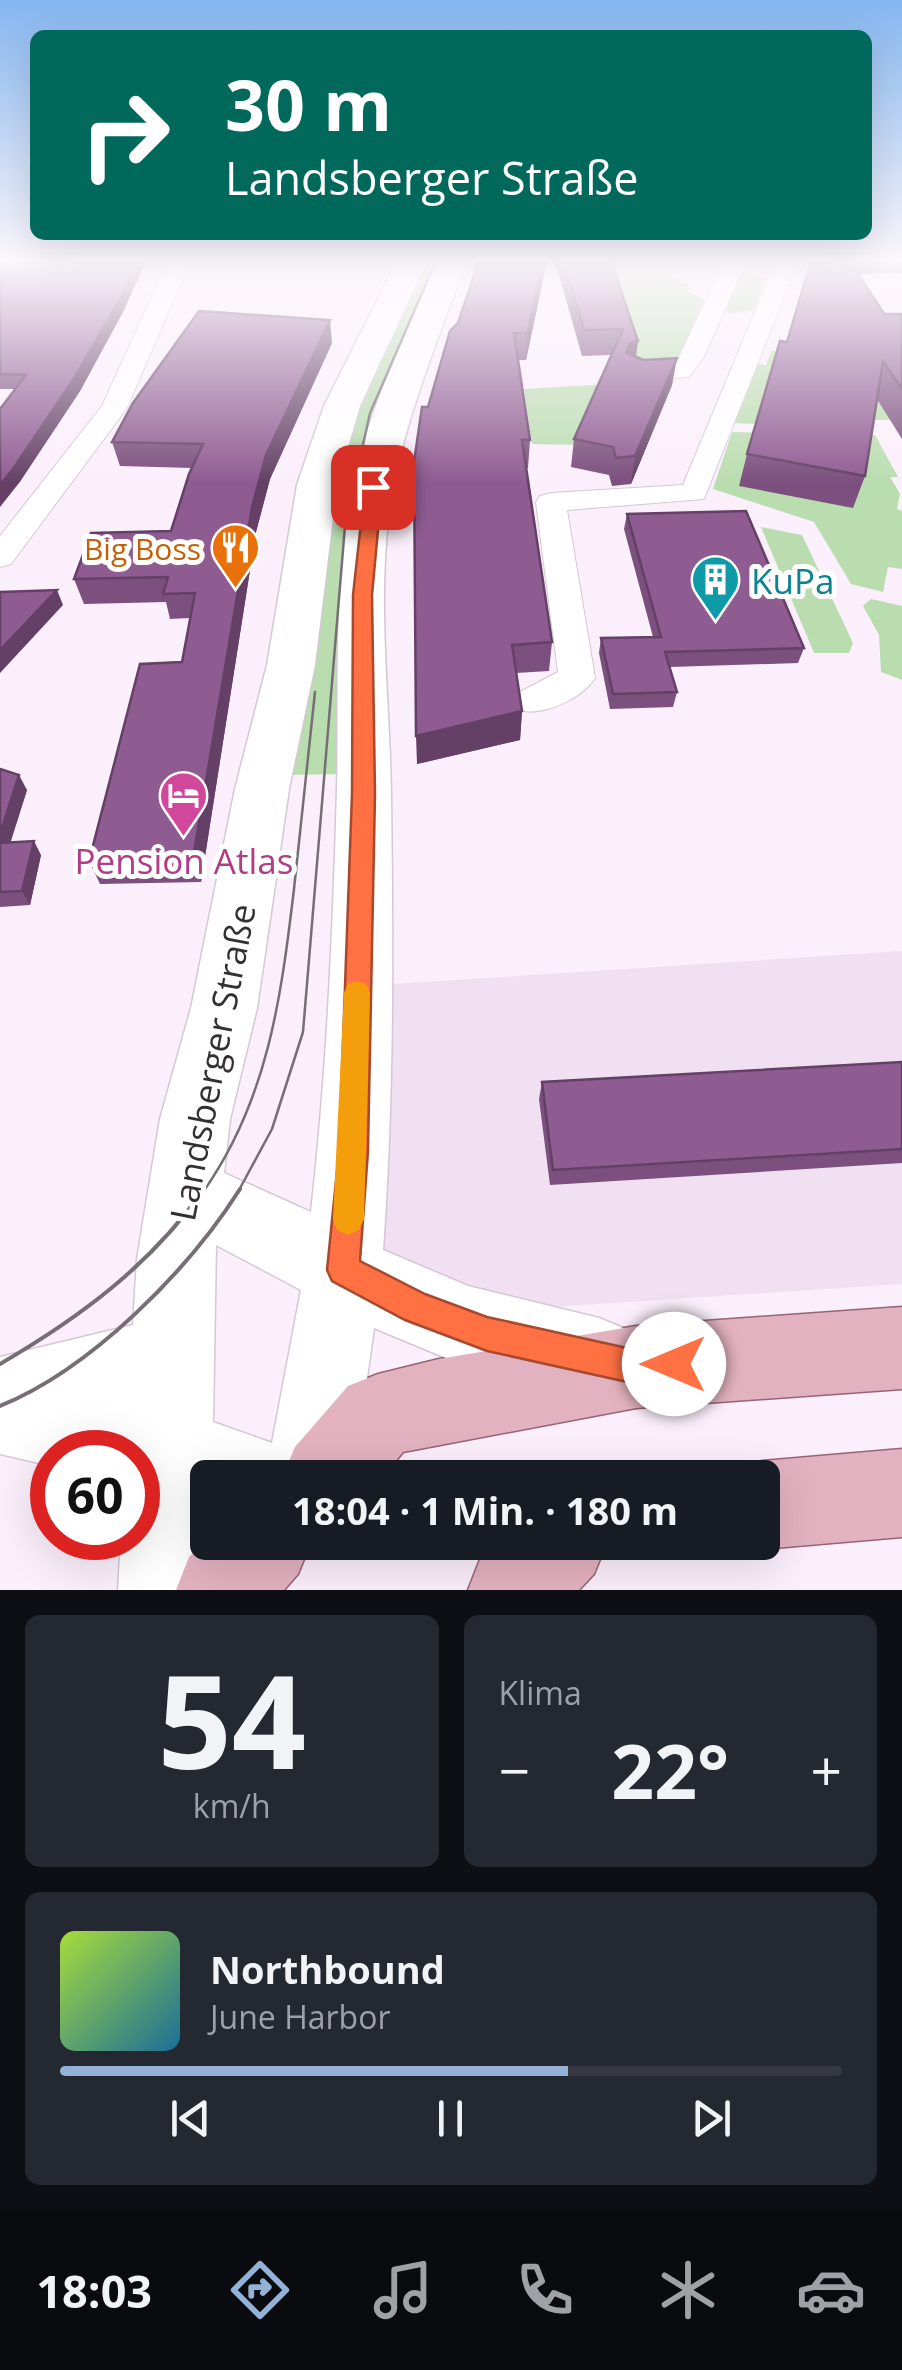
<!DOCTYPE html>
<html lang="de">
<head>
<meta charset="utf-8">
<style>
	body { margin:0; font-family:"Open Sans",sans-serif; background:#242831; color:#f1f3f6; height:100vh; display:flex; flex-direction:column; font-size:38px; white-space:nowrap }
	* { box-sizing:border-box; margin:0 }
	p { font-size:32px; color:#9ea1a6 }
	.icon { flex:none; width:55px; height:55px; fill:none; stroke:currentColor; stroke-width:2; stroke-linecap:round; stroke-linejoin:round }
	.map { position:relative; height:1590px; overflow:hidden }
	.drawer { display:flex; flex-direction:column; gap:25px; padding:25px; background:#0d0f14; flex:1 }
	.drawer>* { flex:none }
	.banner { position:absolute; left:30px; top:30px; width:842px; height:210px; border-radius:15px; box-shadow:0 10px 40px #0002; background:#00695c; color:#fff; overflow:hidden }
	.speed { position:absolute; left:30px; top:1430px; display:flex; gap:20px; font-size:50px; font-weight:700; text-align:center }
	.speed>* { display:grid; place-content:center; width:130px; height:130px; border-radius:50%; background:#171b24; box-shadow:0 10px 40px #0002; line-height:1 }
	.speed .limit { border:15px solid #d22; background:#fff; color:#111 }
	.pin { position:absolute; display:grid; place-items:center; width:85px; height:85px; color:#fff; margin:-42px; border-radius:20px; box-shadow:0 5px 15px #0006 }
	.me { position:absolute; width:110px; margin:-55px; rotate:270deg; stroke-linejoin:round; filter:drop-shadow(0 0 8px #0008) }
	.turn { display:flex; align-items:center; gap:35px; height:210px; padding:0 30px; font-size:45px }
	.turn .icon { width:130px; height:130px; stroke-width:2.5 }
	.turn b { display:block; font-size:70px; line-height:85px }
	.big { font-size:75px; font-weight:700; line-height:1.1 }
	.drawer .widget { flex:1; display:flex; flex-direction:column; justify-content:center; gap:15px; min-width:0; padding:0 35px; border-radius:15px; background:#242831 }
	.drawer .dial { align-items:center; gap:0 }
	.dial b { font-size:130px; line-height:1 }
	.song { display:flex; align-items:center; gap:30px }
	.cover { width:120px; height:120px; border-radius:15px; background:linear-gradient(135deg,hsl(80 70% 55%),hsl(200 70% 35%)) }
	.played { height:10px; border-radius:5px; background:linear-gradient(90deg,#94b1d7 65%,#363941 65%) }
	.keys { display:flex; justify-content:space-around; direction:ltr }
	.heat { display:flex; justify-content:space-between; align-items:center; font-size:55px; direction:ltr }
	.drawer .tiles { flex:1; display:grid; gap:25px; grid-template-columns:1fr 1fr }
	.widget:last-child { grid-column:span 2 }
	.trip { position:absolute; left:190px; top:1460px; width:590px; height:100px; border-radius:15px; background:#171b24; box-shadow:0 10px 40px #0002; font-weight:700; line-height:100px; text-align:center }
	.menu { display:flex; height:160px; justify-content:space-around; align-items:center; background:#090b0e; color:#9ea1a6 }
	.menu .icon { width:70px; height:70px }
	.menu .active { color:#94b1d7 }
	.menu b { font-size:45px; color:#f1f3f6 }
	.map>svg:first-child { display:block }
</style>
</head>
<body>
<div class="map">
<svg width="902" height="1590" viewBox="0 0 902 1590">
	<rect width="100%" height="100%" fill="#fbeffb"/>
	<path fill="#f1e0f2" d="M902,951v333l-365,24 -121,-29 -32,-30 -11,-28 4,-236z"/>
	<g fill="#baddaf">
		<path d="M421,261h22l-65,154 -32,359 -67,1 45,-250 28,-112z"/>
		<path d="M603,261h40l48,26 -1,5 20,12 -26,57 -49,10z"/>
		<path d="M743,272l22,7 -10,30 -25,5 -4,-4z"/>
		<path d="M818,350l43,5 41,65h-27l-2,9 -140,-6 21,-59 12,1 5,-14z"/>
		<path d="M674,380l-2,5 -91,60 -49,-1 -8,-55z"/>
		<path d="M732,432l143,3 23,42h-8l10,17 -3,15 5,2v58l-14,-2 -5,25 -32,-8 -37,-62 -101,-33z"/>
		<path d="M761,527l41,8 51,108 -4,10h-35z"/>
		<path d="M871,599l31,7v74l-21,-8 -2,-37 -16,-29z"/>
	</g>
	<g fill="none" stroke-linecap="round" stroke-linejoin="round">
		<defs>
			<g id="street">
				<path d="M168,261h22l-63,147 -116,156 -11,3v-31l102,-130z"/>
				<path d="M724,261h22l-42,96 -15,20 -60,5 -4,-5 4,-5 43,-7 8,-10z"/>
				<path d="M776,261h22l-94,238 -137,11 28,168c-12,20 -53,39 -75,32l-5,-9 5,-9 38,-20 -22,-170 4,-6 11,-3 132,-8z"/>
			</g>
			<path id="secondary" d="M397,261h30l-67,145 -23,79 -22,180 -26,124 -32,219 -27,111 -6,54 87,39c16,-140 22,-283 26,-423 2,-90 -3,-182 10,-272 13,-90 54,-173 89,-256h30c-29,84 -65,164 -77,253 -12,92 1,188 2,281 2,151 3,304 -8,455l85,36 131,32 29,12 12,29 -12,29 -29,12 -53,-12 -78,-21 -94,-39 -21,150h-145l2,112h-92l3,-52h17v-86h-86v14l-52,-12v-97l133,-32 4,-66 23,-140 31,-111 44,-219 32,-124 30,-180 27,-79zM216,1245l85,45 -29,153 -59,-21z"/>
			<g id="primary">
				<path d="M902,1307v82l-266,19 -233,44 -21,26h-100l13,-31 53,-61 30,-12 61,-15 197,-33z"/>
				<path d="M902,1449v88l-140,12 -17,-7h17v-64h-33l2,-4 31,-13z"/>
				<path d="M208,1538v4h103l-13,32 -14,16h-108l13,-33z"/>
				<path d="M496,1542h111l-13,32 -15,16h-111l13,-33z"/>
			</g>
		</defs>
		<use href="#street" stroke="#d3c8d3" stroke-width="2"/>
		<use href="#secondary" stroke="#d3c8d3" stroke-width="3"/>
		<use href="#primary" stroke="#9a6373" stroke-width="3"/>
		<use href="#street" fill="#fff" fill-rule="evenodd"/>
		<use href="#secondary" fill="#fff" fill-rule="evenodd"/>
		<use href="#primary" fill="#e3b2c0" fill-rule="evenodd"/>
		<g stroke="#756f75" stroke-width="2.5">
			<path d="M203,1192c65,-92 78,-194 91,-303 7,-65 14,-131 21,-197"/>
			<path d="M238,1192l34,-63 31,-97 42,-506 25,-113 66,-152"/>
		</g>
		<g stroke="#756f75" stroke-width="4">
			<path d="M0,1364c79,-46 151,-99 204,-175"/>
			<path d="M0,1406c91,-37 188,-135 240,-217"/>
		</g>
	</g>
	<g fill="#7b4f7e">
		<path d="M0,261l124,49 -44,81 -61,92 -4,-94h-15z"/>
		<path d="M479,261h68l-21,99h-8l12,80 -2,28h-2l26,174 -3,29 -33,2 6,38 -2,29 -103,24 11,-357z"/>
		<path d="M555,261h56l27,80 -2,16 36,28 -41,99 -19,2 -3,-11 -38,-8 3,-28 37,-84 -29,1z"/>
		<path d="M811,261h91v12l-44,1 26,40h18v125l-25,-40 -12,77 -12,32 -114,-22 8,-32 40,-112z"/>
		<path d="M332,343l-62,136 -14,53 -55,350 -101,2 -11,-23 93,-199 8,-44 -20,1 -4,-17 -82,2 -10,-25 97,-48 21,-63 -72,-2 -8,-24z"/>
		<path d="M627,514l177,134 -6,15 -128,4 7,25 -4,15 -63,2 -11,-56 2,-15 52,-1 -29,-108z"/>
		<path d="M0,769l27,21 -17,52 31,13 -11,50 -30,2z"/>
		<path d="M902,1062v101l-352,22 -11,-86 3,-17z"/>
	</g>
	<g fill="#644066">
		<path d="M137,261h9l-22,49 -44,81 -61,92 -19,24v-22z"/>
		<path d="M543,261h4l-21,99 1,-26z"/>
		<path d="M330,320l2,23 -62,136 -14,53 -55,350 -8,-24 59,-351 14,-52z"/>
		<path d="M638,341l-4,26 -8,-14 4,-10z"/>
		<path d="M677,358l-5,27 -41,99 4,-28z"/>
		<path d="M57,590l6,15 -63,68v-23z"/>
		<path d="M522,711l-2,29 -103,24 -1,-28z"/>
		<path d="M19,775l8,15 -21,67 -6,-10v-13z"/>
		<path d="M34,841l7,14 -11,50 -8,-14z"/>
	</g>
	<g fill="#8f5c92" stroke="#644066" stroke-width="2.5">
		<path d="M0,261h137l-16,36 -46,80 -62,92 -13,16v-76l26,-34 -26,-1z"/>
		<path d="M479,261h64l-16,73 -13,-1 16,107h-8l30,202 -40,3 10,66 -106,25 -2,-274 8,-55h6l22,-76 8,-8z"/>
		<path d="M564,261h47l27,80 -8,2 -4,10 18,7 33,-2 -42,98 -19,2 -3,-11 -39,-8 49,-110 -39,1z"/>
		<path d="M811,261h39l34,53h18v75l-19,-28 -18,115 -118,-22 33,-113 7,1z"/>
		<path d="M199,311l131,9 -64,135 -14,52 -59,351 -104,3 51,-197 42,-2 13,-69 -32,1 5,-17 -94,2 17,-46 80,-2 18,-57 14,-30 -91,-2 21,-39z"/>
		<path d="M746,511l58,137 -139,4 12,40 -64,2 -12,-56 60,-1 -34,-123z"/>
		<path d="M57,590l-57,60v-58z"/>
		<path d="M0,769l19,6 -19,59z"/>
		<path d="M34,841l-12,50 -22,1v-49z"/>
		<path d="M902,1062v87l-349,21 -11,-88z"/>
	</g>
	<linearGradient id="sky" x2="0" y2="1"><stop stop-color="#85b6ef"/><stop offset="0.54" stop-color="#fdf8fd"/><stop offset="1" stop-color="#fdf8fd" stop-opacity="0"/></linearGradient>
	<rect width="902" height="483" fill="url(#sky)"/>
	<path fill="#ff7043" stroke="#a6492c" stroke-width="2.5" d="M373,482l9,5 -10,108 3,199 -7,357 -8,110 65,33 62,23 149,33 38,-3 12,5 5,12 -5,12 -12,5 -38,3 -149,-33 -82,-31 -73,-39 -5,-11 12,-119 13,-357 1,-199 12,-108z"/>
	<path fill="#f59e0b" d="M357,981l9,3 4,9 -6,226 -5,11 -11,5 -11,-5 -4,-11 11,-226 4,-9z"/>
	<defs>
		<symbol id="restaurant-pin" viewBox="-11 -11 22 30"><path d="M0 17L-7.5 6A9.5 9.5 0 1 1 7.5 6Z" fill="#e8710a" stroke="#fff"/><path d="M-5-6h1v4h1v-4h1v4h1v-4h1v5L-1.5 .5V6h-2V.5L-5-1ZM5-6V6H3V1.5H1.5Q1.5-4 5-6Z" fill="#fff"/></symbol>
		<symbol id="building-pin" viewBox="-11 -11 22 30"><path d="M0 17L-7.5 6A9.5 9.5 0 1 1 7.5 6Z" fill="#0f9aa8" stroke="#fff"/><path d="M-4-6H4V6H1V3H-1V6H-4ZM-2.5-4.3h1.7v1.8h-1.7ZM.8-4.3h1.7v1.8H.8ZM-2.5-1h1.7V.8h-1.7ZM.8-1h1.7V.8H.8Z" fill="#fff"/></symbol>
		<symbol id="hotel-pin" viewBox="-11 -11 22 30"><path d="M0 17L-7.5 6A9.5 9.5 0 1 1 7.5 6Z" fill="#d1479c" stroke="#fff"/><path d="M-6-4.5h1.5V1H6V5H4.5V3h-9V5H-6ZM-4 0a1.8 1.8 0 1 1 3.6 0ZM.5 0V-2.5h3Q6-2.5 6 0Z" fill="#fff"/></symbol>
	</defs>
	<g fill-rule="evenodd">
		<use href="#restaurant-pin" x="208" y="520" width="55" height="75"/>
		<use href="#building-pin" x="688" y="552" width="55" height="75"/>
		<use href="#hotel-pin" x="156" y="768" width="55" height="75"/>
	</g>
	<g text-anchor="middle" dominant-baseline="central" stroke-width="10" stroke-linejoin="round" paint-order="stroke">
		<g font-size="30" fill="#c56008" stroke="#fff" text-anchor="end">
			<text x="201" y="548">Big Boss</text>
		</g>
		<g font-size="35" fill="#0d838f" stroke="#fff" text-anchor="start">
			<text x="751" y="580">KuPa</text>
		</g>
		<g font-size="35" fill="#b23c85" stroke="#fff">
			<text x="184" y="860">Pension Atlas</text>
		</g>
		<g font-size="35" fill="#332f33" stroke="#fff">
			<text transform="translate(212 1062) rotate(-79)">Landsberger Straße</text>
		</g>
	</g>
</svg>
<div class="speed"><div class="limit">60</div></div>
<div class="pin" style="left:373px;top:487px;background:#d93025"><svg class="icon" aria-label="arrive" viewBox="0 0 24 24"><path d="M6 21V4h12l-3 4 3 4H6"/></svg></div>
<svg class="me" style="left:674px;top:1364px" viewBox="-20 -20 40 40"><circle r="19" fill="#fff"/><path d="M0-13L10 11 0 6-10 11z" fill="#ff7043"/></svg>
<div class="trip">18:04 · 1 Min. · 180 m</div>
<div class="banner">
<div class="turn"><svg class="icon" aria-label="right" viewBox="0 0 24 24"><path d="M7 20v-9h11M14 6l5 5-5 5"/></svg><div><b>30 m</b>Landsberger Straße</div></div>
</div>
</div>
<section class="drawer">
<div class="tiles">
<div class="widget dial"><b>54</b><p>km/h</p></div>
<div class="widget"><p>Klima</p>
<div class="heat"><a>−</a><b class="big">22°</b><a>+</a></div>
</div>
<div class="widget">
<div class="song"><i class="cover"></i><div><b>Northbound</b><p>June Harbor</p></div></div>
<div class="played"></div>
<div class="keys"><svg class="icon" aria-label="previous" viewBox="0 0 24 24"><path d="M18 5L8 12l10 7zM5 5v14"/></svg><svg class="icon" aria-label="pause" viewBox="0 0 24 24"><path d="M8 5v14M16 5v14"/></svg><svg class="icon" aria-label="next" viewBox="0 0 24 24"><path d="M6 5l10 7-10 7zM19 5v14"/></svg></div>
</div>
</div>
</section>
<nav class="menu">
<b>18:03</b>
<svg class="icon active" aria-label="directions" viewBox="0 0 24 24"><path d="M12 3l9 9-9 9-9-9zM9 14v-3h6M13 9l2 2-2 2"/></svg>
<svg class="icon" aria-label="music" viewBox="0 0 24 24"><path d="M9 18V5l10-2v13"/><circle cx="6" cy="18" r="3"/><circle cx="16" cy="16" r="3"/></svg>
<svg class="icon" aria-label="phone" viewBox="0 0 24 24"><path d="M5 4h4l2 5-3 2q2 4 5 5l2-3 5 2v4C11 20 4 13 5 4z"/></svg>
<svg class="icon" aria-label="climate" viewBox="0 0 24 24"><path d="M12 3v18M4 7l16 10M4 17L20 7"/></svg>
<svg class="icon" aria-label="car" viewBox="0 0 24 24"><path d="M5 17H2v-5l4-1 3-4h7l3 4 3 1v5h-3M9 17h6M6 11h13"/><circle cx="7" cy="17" r="2"/><circle cx="17" cy="17" r="2"/></svg>
</nav>
</body>
</html>
